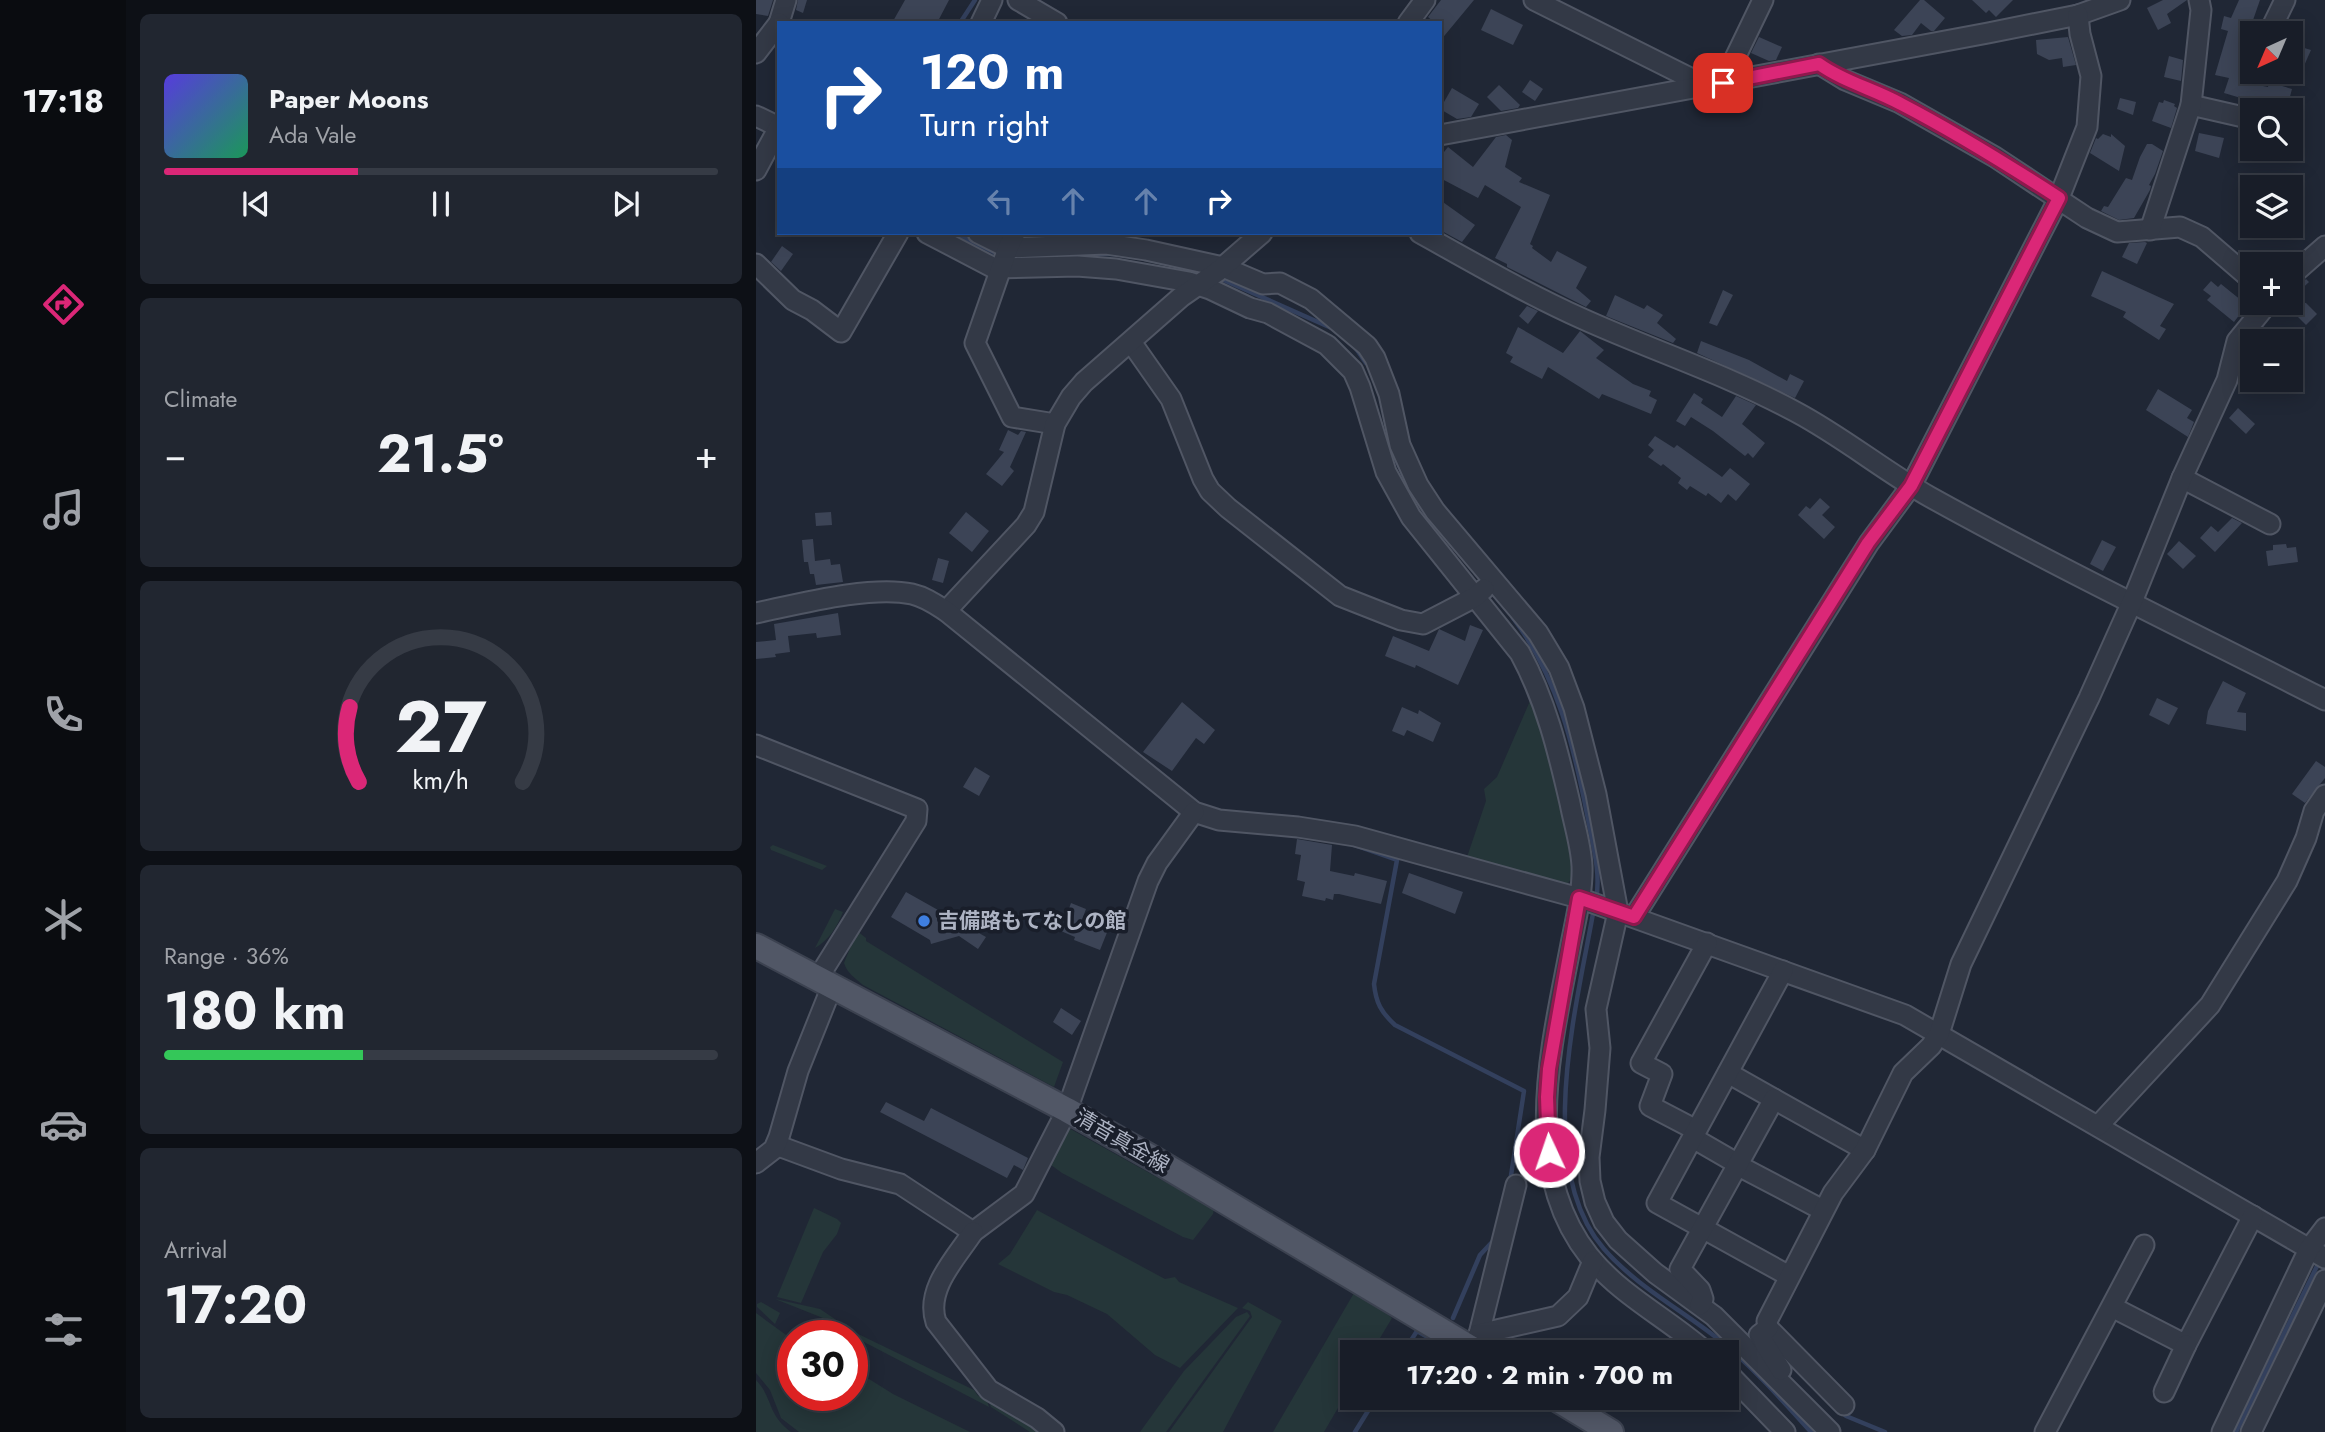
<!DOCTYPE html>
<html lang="en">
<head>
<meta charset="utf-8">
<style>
	body { margin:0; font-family:Jost,"Noto Sans JP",sans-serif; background:#212630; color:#f1f3f6; height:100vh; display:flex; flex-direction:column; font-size:26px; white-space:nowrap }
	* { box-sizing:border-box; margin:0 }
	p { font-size:23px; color:#9fa2a8 }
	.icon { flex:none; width:38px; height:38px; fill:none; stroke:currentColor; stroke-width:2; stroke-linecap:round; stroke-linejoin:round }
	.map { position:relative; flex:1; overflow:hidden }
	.details { display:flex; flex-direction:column; gap:14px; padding:14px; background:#0d1016; width:630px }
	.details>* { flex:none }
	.top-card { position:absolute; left:21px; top:21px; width:665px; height:214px; border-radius:0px; box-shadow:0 4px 18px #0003,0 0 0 2px #363b45; background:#1a4fa0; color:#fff; overflow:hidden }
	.needle { width:46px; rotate:224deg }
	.fabs { position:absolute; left:1484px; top:21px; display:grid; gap:14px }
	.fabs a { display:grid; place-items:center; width:63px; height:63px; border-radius:0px; background:#181d28; box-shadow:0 4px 18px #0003,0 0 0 2px #363b45; font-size:35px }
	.speed { position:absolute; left:21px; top:1320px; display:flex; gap:14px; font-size:35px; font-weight:700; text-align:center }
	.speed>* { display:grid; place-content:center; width:91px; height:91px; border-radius:50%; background:#181d28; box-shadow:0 4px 18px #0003,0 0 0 2px #363b45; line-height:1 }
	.speed .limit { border:10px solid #d22; background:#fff; color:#111 }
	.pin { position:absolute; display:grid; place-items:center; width:60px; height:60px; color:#fff; margin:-30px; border-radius:14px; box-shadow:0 4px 10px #0006 }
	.me { position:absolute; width:77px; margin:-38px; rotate:357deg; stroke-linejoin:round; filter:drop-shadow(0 0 5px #0008) }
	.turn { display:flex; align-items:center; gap:24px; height:147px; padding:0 28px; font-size:32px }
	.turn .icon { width:91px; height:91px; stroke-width:2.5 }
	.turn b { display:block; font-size:49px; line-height:60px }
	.lanes { display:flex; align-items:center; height:66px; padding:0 28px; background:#0003; justify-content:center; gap:35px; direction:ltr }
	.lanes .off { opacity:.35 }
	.big { font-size:52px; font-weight:700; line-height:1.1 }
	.details .widget { flex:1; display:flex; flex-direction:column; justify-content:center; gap:10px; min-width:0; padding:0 24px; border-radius:10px; background:#212630 }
	.details .dial { align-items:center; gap:0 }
	.dial svg { height:182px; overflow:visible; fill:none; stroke:#363b45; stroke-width:7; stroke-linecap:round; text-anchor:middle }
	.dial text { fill:#f1f3f6; stroke:none }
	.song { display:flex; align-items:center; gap:21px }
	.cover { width:84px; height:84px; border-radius:10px; background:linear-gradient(135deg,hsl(250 70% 55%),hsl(150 70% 35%)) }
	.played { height:7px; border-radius:4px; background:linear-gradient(90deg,#db2777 35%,#363b45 35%) }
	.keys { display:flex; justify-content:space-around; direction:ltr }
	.heat { display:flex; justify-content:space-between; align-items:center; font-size:38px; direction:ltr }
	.charge { height:10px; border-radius:5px; background:linear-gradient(90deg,#34c759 36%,#363b45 0) }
	.trip { position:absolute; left:584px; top:1340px; width:399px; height:70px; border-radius:0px; background:#181d28; box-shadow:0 4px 18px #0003,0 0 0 2px #363b45; font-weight:700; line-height:70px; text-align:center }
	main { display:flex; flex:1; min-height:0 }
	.menu { display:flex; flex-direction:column; width:126px; justify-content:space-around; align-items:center; background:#0a0c10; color:#9fa2a8 }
	.menu .icon { width:49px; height:49px }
	.menu .current { color:#db2777 }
	.menu b { font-size:32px; color:#f1f3f6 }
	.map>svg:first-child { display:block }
</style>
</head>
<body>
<main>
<nav class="menu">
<b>17:18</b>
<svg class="icon current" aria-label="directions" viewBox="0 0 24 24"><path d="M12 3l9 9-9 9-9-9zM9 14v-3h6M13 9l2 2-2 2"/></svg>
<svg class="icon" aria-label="music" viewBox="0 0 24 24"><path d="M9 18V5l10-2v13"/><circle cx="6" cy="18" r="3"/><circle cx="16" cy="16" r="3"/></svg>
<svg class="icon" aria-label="phone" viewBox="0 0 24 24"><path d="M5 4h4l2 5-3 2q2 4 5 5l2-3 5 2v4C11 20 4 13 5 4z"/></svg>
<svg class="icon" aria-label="climate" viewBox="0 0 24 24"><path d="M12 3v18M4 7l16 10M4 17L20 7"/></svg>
<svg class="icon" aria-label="car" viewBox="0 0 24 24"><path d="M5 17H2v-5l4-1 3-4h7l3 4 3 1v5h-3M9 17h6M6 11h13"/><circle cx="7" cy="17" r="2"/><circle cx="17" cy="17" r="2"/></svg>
<svg class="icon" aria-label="filters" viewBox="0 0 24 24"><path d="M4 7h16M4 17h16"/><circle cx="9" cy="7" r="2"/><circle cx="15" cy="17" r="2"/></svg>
</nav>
<section class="details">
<div class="widget">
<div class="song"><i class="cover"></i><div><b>Paper Moons</b><p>Ada Vale</p></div></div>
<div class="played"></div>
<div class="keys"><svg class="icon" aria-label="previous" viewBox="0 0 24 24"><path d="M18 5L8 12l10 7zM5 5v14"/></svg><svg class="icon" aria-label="pause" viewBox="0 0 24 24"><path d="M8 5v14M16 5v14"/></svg><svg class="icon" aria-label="next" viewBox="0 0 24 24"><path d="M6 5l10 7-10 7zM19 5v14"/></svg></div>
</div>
<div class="widget"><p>Climate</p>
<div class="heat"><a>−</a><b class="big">21.5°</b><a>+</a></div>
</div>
<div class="widget dial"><svg viewBox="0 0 100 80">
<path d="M14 69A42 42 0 1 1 86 69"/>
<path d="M14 69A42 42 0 0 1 10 36" stroke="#db2777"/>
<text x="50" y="56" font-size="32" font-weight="700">27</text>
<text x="50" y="72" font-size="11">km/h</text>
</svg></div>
<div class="widget"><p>Range · 36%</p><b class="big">180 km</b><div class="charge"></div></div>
<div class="widget"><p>Arrival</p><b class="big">17:20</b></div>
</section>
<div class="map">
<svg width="1569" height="1432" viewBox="0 0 1569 1432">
	<rect width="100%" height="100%" fill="#202735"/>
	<g fill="#253639">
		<path d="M774,701l8,13 28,103 8,49 -2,12 -7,9 -98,-30 19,-56 -2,-12 13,-12z"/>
		<path d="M17,845l54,21 -5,4 -51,-20 -1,-3z"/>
		<path d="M79,909l8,3c-6,15 -14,28 -28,36z"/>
		<path d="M101,931l9,7v3l197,121 -9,25 -191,-102c-8,-7 -16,-12 -19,-22z"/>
		<path d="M309,1126l149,83 -1,5 -20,26 -10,-3 -121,-64 -15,-11z"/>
		<path d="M58,1208l23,11 4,4 -4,11 -14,18 -22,51 -24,-6z"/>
		<path d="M281,1210l128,69 10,-2 4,5 59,26 -58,60 -25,-13 -48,-41 -40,-19 -13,-3 -56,-28 12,-10z"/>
		<path d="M598,1293c14,3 27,15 38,25l-21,35h-18v29l-29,50h-51z"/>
		<path d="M19,1299l45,10 34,23 120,58 4,6 8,2 3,9 -125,-65 -36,-22z"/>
		<path d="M5,1302l19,11 -5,11 -18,-17v-3z"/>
		<path d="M492,1302l34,19 -59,111h-54l83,-115 -2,-6 -8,-3z"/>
		<path d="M491,1312l3,4 -84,116h-26l44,-61 52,-54z"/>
		<path d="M0,1313l37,27v55h59v-24l17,8 24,15 77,38h-171l-18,-14 -11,-28 -14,-17z"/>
		<path d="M0,1380c18,19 10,33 35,52h-35z"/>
		<path d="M232,1399l53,33h-11l-39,-25z"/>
	</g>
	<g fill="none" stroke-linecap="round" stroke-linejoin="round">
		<g stroke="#33405d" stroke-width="4.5">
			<path d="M204,23l15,-23"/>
			<path d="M198,233l46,22"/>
			<path d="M337,254h23"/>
			<path d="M463,278l117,52"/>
			<path d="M599,347l11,16"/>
			<path d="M638,454l14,31"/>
			<path d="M757,618c45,59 61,129 75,201 5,27 13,54 8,81"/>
			<path d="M598,845l43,15 -23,124c2,19 7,28 21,41l129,66 -14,91"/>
			<path d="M838,908c-17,97 -61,259 10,341 31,36 76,60 113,89 34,27 65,62 94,94"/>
			<path d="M697,1318l27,-63 14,-15"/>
			<path d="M647,1353l14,-22 23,13"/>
			<path d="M1084,1410l6,6 39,16"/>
			<path d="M599,1432l21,-34"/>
			<path d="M1480,1432l83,-170"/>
		</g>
	</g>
	<g fill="#3c4456">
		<path d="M0,0h17l-5,16 -12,-2z"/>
		<path d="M42,0h9l-4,13 -7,-3z"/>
		<path d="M149,0h44l-12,23h-45z"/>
		<path d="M685,0h33l-34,41v-18h-5l-7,-6z"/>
		<path d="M1164,0h4l21,18 -11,13h-3l-10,-8 -9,12 -10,1 -8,-6z"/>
		<path d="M1216,0h41l-17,17 -7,-7 -3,3z"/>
		<path d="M1407,0h24l-20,14 4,9 -13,7 -11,-22z"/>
		<path d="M1483,0h21l-8,23 7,2 -2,8h-5v8h-2l-10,37 18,7 10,2 1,-5 23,7 -5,19 -35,-11 -1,4 -27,-8 5,-15 -14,-3 13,-44 -7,-2 3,-13 7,2z"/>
		<path d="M735,9l32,16 -10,20 -32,-15z"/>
		<path d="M1003,37l23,10 -6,13 -7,1 -18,-8z"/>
		<path d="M1312,37l8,28 -13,2 -1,-9 -13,2 -12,-6 -1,-14z"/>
		<path d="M1535,44l20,6 -8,18 -12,-5z"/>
		<path d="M1413,56l14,4 -2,21 -17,-4z"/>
		<path d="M774,80l13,9 -8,12 -13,-9z"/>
		<path d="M743,85l21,20 -2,3 -17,3 -14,-14z"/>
		<path d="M696,88l27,16 -8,13 -14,2 -17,-10z"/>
		<path d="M1364,98l16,4 -3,13 -16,-6z"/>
		<path d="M1408,100l11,4 -1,2 3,2 -6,20 -19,-7 7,-19 4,1z"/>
		<path d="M1443,133l25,5 -5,20 -24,-7z"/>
		<path d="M1347,134l8,3v-3l14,12 -6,25 -29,-18 6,-15 2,1z"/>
		<path d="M750,135l6,5 -7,27 17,11 -3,4 31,13 -20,49 3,2 -1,2 19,14 6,-11 30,16 -11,21 15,13 -5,6 -79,-40v-3l-12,-6 26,-51 -36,-22 -7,13 -38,-20v-21l8,-10 25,20 23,-30z"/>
		<path d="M1391,144h5l11,7 -8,23 -6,11 2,1 -1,4 -16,28 -15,2 -18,-9 3,-5 4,1 18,-29 6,2 8,-23z"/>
		<path d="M684,200l35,25 -13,17 -22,-12z"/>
		<path d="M1389,242l2,1 -10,21 -15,-7 7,-14z"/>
		<path d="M26,246l11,8 -12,17 -10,-9z"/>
		<path d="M1346,271l72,33 -14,22 6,3 -7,11 -36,-23 3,-5 -35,-16z"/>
		<path d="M1550,279l3,3 -18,17v-11l8,-2z"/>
		<path d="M1455,281l7,6 3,-3 26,21 -13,17 -27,-22 4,-4 -8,-6z"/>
		<path d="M967,290l10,5 -16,31 -8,-3z"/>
		<path d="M859,295l29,14 3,-4 16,10 -6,8 19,16 -3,4 -67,-27z"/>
		<path d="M1528,303h22l11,11 -11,11z"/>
		<path d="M771,306l11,5 -10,13 -9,-8z"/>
		<path d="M762,327l45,26 17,-22 24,19 -8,8 37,26 18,7 -2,5 8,4 -6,14 -49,-20 -3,5 -51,-32 -6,12 -32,-17 3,-5 -7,-4z"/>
		<path d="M945,341l48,19 38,21 3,-7 14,7 -9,17 -98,-45z"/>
		<path d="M1402,389l34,21 -5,8 7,4 -6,15 -42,-27z"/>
		<path d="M938,393l9,6 -2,4 21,14 14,-21 20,9 -14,19 23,19 -12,15 -5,-5 -3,3 -32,-25 -22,-14 -6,9 -9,-5z"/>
		<path d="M1482,408l17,16 -9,10 -17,-16z"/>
		<path d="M252,430l10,5 3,-4 5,1 -16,35 4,4 -12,15 -16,-12 18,-22 -5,-2z"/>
		<path d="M899,436l19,12 3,-3 45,32 8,-9 20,16 -14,17 -8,-7 -7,9 -13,-10 -2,3 -16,-10 -3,4 -9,-7 3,-5 -18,-14 -2,2 -13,-9 6,-7 -6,-5z"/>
		<path d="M1064,498l10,9 -8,8 13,12 -11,12 -26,-24 8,-9 4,3z"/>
		<path d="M75,512l1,13 -16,1 -1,-13z"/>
		<path d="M210,512l23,19 -17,21 -23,-19z"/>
		<path d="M1476,518l10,5 -27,29 -15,-14 11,-12 7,6z"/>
		<path d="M57,539l2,22 15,-2 1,6 9,-1 3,18 -27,3 -2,-11h-4l-2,-12h-4l-2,-22z"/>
		<path d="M1346,540l14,7 -13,24 -13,-7z"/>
		<path d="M1423,541l17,15 -13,13 -16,-15z"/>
		<path d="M1530,544l1,4 9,-1 2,15 -30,4 -2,-15 7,-1v-5z"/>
		<path d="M182,558l11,3 -6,22 -11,-3z"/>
		<path d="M82,613l3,22 -24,3 -1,-5 -28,3 2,16 -15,2 1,3 -20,2v-17l20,-2 -2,-16z"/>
		<path d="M714,625l13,5 -25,55 -42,-20 -1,3 -30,-12 8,-20 36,15 10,-22 26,12z"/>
		<path d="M1467,681l23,12 -9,19 9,1v18l-40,-7 2,-13z"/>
		<path d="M1401,698l21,10 -9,17 -20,-10z"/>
		<path d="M426,702l33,28 -11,14 -8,-6 -24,33 -29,-19z"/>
		<path d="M646,707l16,7 1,-4 22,13 -8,19 -26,-12 -3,6 -12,-5z"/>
		<path d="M1560,761l9,6v11l-20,25 -13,-9z"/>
		<path d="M219,767l15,9 -11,20 -16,-9z"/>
		<path d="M541,839l35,6 -2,26 24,5 1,-3 32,8 -6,23 -42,-10h-5l-1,6 -7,-2 -1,3 -23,-5 3,-14 -8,-2 4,-25 -6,-1z"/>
		<path d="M653,873l54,19 -8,22 -53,-21z"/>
		<path d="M150,892l80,45 -8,12 -19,-13 -28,8 -1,-4 -39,-23z"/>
		<path d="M315,903l15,6 -4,11 26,10 -8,20 -26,-10 1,-3 -14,-6z"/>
		<path d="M356,914l10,4 -5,14 -10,-4z"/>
		<path d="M305,1008l20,13 -9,14 -19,-13z"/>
		<path d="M130,1102l38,19 7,-13 97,50 -5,12 -9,-5 -7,13 -127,-66z"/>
	</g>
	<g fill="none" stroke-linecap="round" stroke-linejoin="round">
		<defs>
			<g id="minor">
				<path d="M262,0l39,23"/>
				<path d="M778,0l172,86"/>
				<path d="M23,23l7,-23"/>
				<path d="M225,23l11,-23"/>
				<path d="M652,23l17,-23"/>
				<path d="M1513,33l16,-33"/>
				<path d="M0,53l23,-30"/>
				<path d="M1063,64l26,16 55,23 95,54 92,61 30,14 63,-5 22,10 50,43"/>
				<path d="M1503,73v-1"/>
				<path d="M967,83l40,-83"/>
				<path d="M1435,105l61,14"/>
				<path d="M0,116l23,11"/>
				<path d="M684,135l548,-102 90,-18 42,-15"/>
				<path d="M0,170l23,-43"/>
				<path d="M1394,230l41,-125 10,-95 -2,-10"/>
				<path d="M171,233l67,35 83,-2 39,3 73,13 21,7 40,19 18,5 59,32 26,26 7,16 26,85 25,45 109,136c26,48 38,98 50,150 4,21 11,42 12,63 1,27 -7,56 -12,83 -19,99 -50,220 19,307 32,40 80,63 118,97"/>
				<path d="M222,233l30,15 98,-4 40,6 77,17 40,17 17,-1 31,16 56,47 8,12 14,36 11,51 18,40 17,26 103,122 21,35 15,40 22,86 22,118 -22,97 4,39 -5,62 -6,47 1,24 5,21 9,20 14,18 37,33 59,43 116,116"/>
				<path d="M259,233l-7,15 -33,95 37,74 43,7"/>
				<path d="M664,233c54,30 107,61 163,86 71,32 145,56 213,93 47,25 88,59 134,85 130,72 263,136 395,203"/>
				<path d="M0,264l37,36 19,10 29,22 57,-99"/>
				<path d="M1535,276l34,-30"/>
				<path d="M375,342l40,57 32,80 7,12 18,17 112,88 61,24 22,4 52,-27 9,-8"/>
				<path d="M1426,478l88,46"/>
				<path d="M190,611l80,-86 8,-13 21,-88 16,-27 13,-15 97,-85 36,-25 45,-39"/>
				<path d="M0,613c43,-9 115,-28 156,-19 13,3 23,10 34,17l248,201 25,8 79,7 57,9 224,62 326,117 420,243"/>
				<path d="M0,745l161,64 -1,12 -98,157"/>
				<path d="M878,917l235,-374 42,-57 148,-288 28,-71 4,-51 -11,-42 -2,-19"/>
				<path d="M972,1073l46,26"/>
				<path d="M1342,1126l112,-121 77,-124 19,-43 8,-27 11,-16"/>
				<path d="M940,1130l-46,-24 12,-32 -21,-11 66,-120"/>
				<path d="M937,1138l45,26"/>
				<path d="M20,1145l65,24 59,15 73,48 51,-38 43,-84 81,-229 9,-18 37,-51"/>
				<path d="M0,1163l18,-14 5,-12 19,-66 34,-85"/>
				<path d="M981,1165l78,41"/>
				<path d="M217,1232c-17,26 -48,57 -37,90l53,68 48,28 17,14"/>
				<path d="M1026,1272l-125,-69 126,-232"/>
				<path d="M944,1305l3,-6 -3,-9 -20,-21 94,-170 91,51"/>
				<path d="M1356,1307l74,38 67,-129"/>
				<path d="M1012,1328l76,77"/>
				<path d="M723,1334l37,-149"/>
				<path d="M716,1349l7,-15 79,-18 20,-19 15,-36"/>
				<path d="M1025,1370l-22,-35 9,-7 -1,-7 66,-128 32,-43 38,-77 28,-27 8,-12 22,-70 128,-266 43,-96 50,-124 45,-98 10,-39 31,-38"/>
				<path d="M971,1372l58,60"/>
				<path d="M1408,1392l22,-47"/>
				<path d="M1289,1432l99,-187"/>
				<path d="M1466,1432l87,-183 16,-21"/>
				<path d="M1495,1432l74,-152"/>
			</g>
			<g id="major">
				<path d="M0,946l311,164 87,49 325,194"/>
				<path d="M799,1398l56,34"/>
			</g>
		</defs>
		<use href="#minor" stroke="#505664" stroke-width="23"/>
		<use href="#major" stroke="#3c4250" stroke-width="28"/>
		<use href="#minor" stroke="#333946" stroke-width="19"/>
		<use href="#major" stroke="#515766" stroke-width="24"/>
	</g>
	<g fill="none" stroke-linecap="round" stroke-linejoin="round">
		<defs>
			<path id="route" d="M793,1152l-2,-55 2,-28 30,-171 55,19 234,-374 43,-57 148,-288c-51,-33 -104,-66 -158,-94 -27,-15 -57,-22 -82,-40l-96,19"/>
		</defs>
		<use href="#route" stroke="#8e194d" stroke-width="18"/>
		<use href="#route" stroke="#db2777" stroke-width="12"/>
	</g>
	<circle fill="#3f7fe0" stroke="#191e2a" stroke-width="2.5" cx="168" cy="921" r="7"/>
	<g text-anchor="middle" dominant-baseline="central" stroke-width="7" stroke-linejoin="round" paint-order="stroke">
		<g font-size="21" font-weight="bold" fill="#adb3c3" stroke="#191e2a" text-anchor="start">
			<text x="182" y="921">吉備路もてなしの館</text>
		</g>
		<g font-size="21" fill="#adb3c3" stroke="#191e2a">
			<text transform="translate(366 1141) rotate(30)">清音真金線</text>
		</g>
	</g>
</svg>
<div class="fabs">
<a><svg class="needle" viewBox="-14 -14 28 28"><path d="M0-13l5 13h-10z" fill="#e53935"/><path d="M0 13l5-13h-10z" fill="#9fa2a8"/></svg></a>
<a><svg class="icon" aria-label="search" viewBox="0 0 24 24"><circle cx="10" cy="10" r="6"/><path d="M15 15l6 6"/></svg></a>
<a><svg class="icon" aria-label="layers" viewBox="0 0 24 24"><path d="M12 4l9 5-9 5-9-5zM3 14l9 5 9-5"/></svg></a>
<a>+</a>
<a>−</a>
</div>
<div class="speed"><div class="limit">30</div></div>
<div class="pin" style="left:967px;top:83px;background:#d93025"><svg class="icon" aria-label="arrive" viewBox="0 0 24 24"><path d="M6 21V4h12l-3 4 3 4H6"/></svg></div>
<svg class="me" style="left:793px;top:1152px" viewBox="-20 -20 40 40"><circle r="17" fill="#db2777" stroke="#fff" stroke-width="3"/><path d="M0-11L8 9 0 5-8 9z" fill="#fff"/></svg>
<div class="trip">17:20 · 2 min · 700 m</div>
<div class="top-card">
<div class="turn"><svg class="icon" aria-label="right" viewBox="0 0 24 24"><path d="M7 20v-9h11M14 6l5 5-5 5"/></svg><div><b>120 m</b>Turn right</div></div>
<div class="lanes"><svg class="icon off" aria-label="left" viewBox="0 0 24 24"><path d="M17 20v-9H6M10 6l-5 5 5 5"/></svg><svg class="icon off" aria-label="ahead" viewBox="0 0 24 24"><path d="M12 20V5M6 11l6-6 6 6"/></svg><svg class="icon off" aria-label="ahead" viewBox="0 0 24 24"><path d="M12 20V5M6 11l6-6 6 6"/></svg><svg class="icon" aria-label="right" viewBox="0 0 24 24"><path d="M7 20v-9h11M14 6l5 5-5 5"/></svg></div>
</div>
</div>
</main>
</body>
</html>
